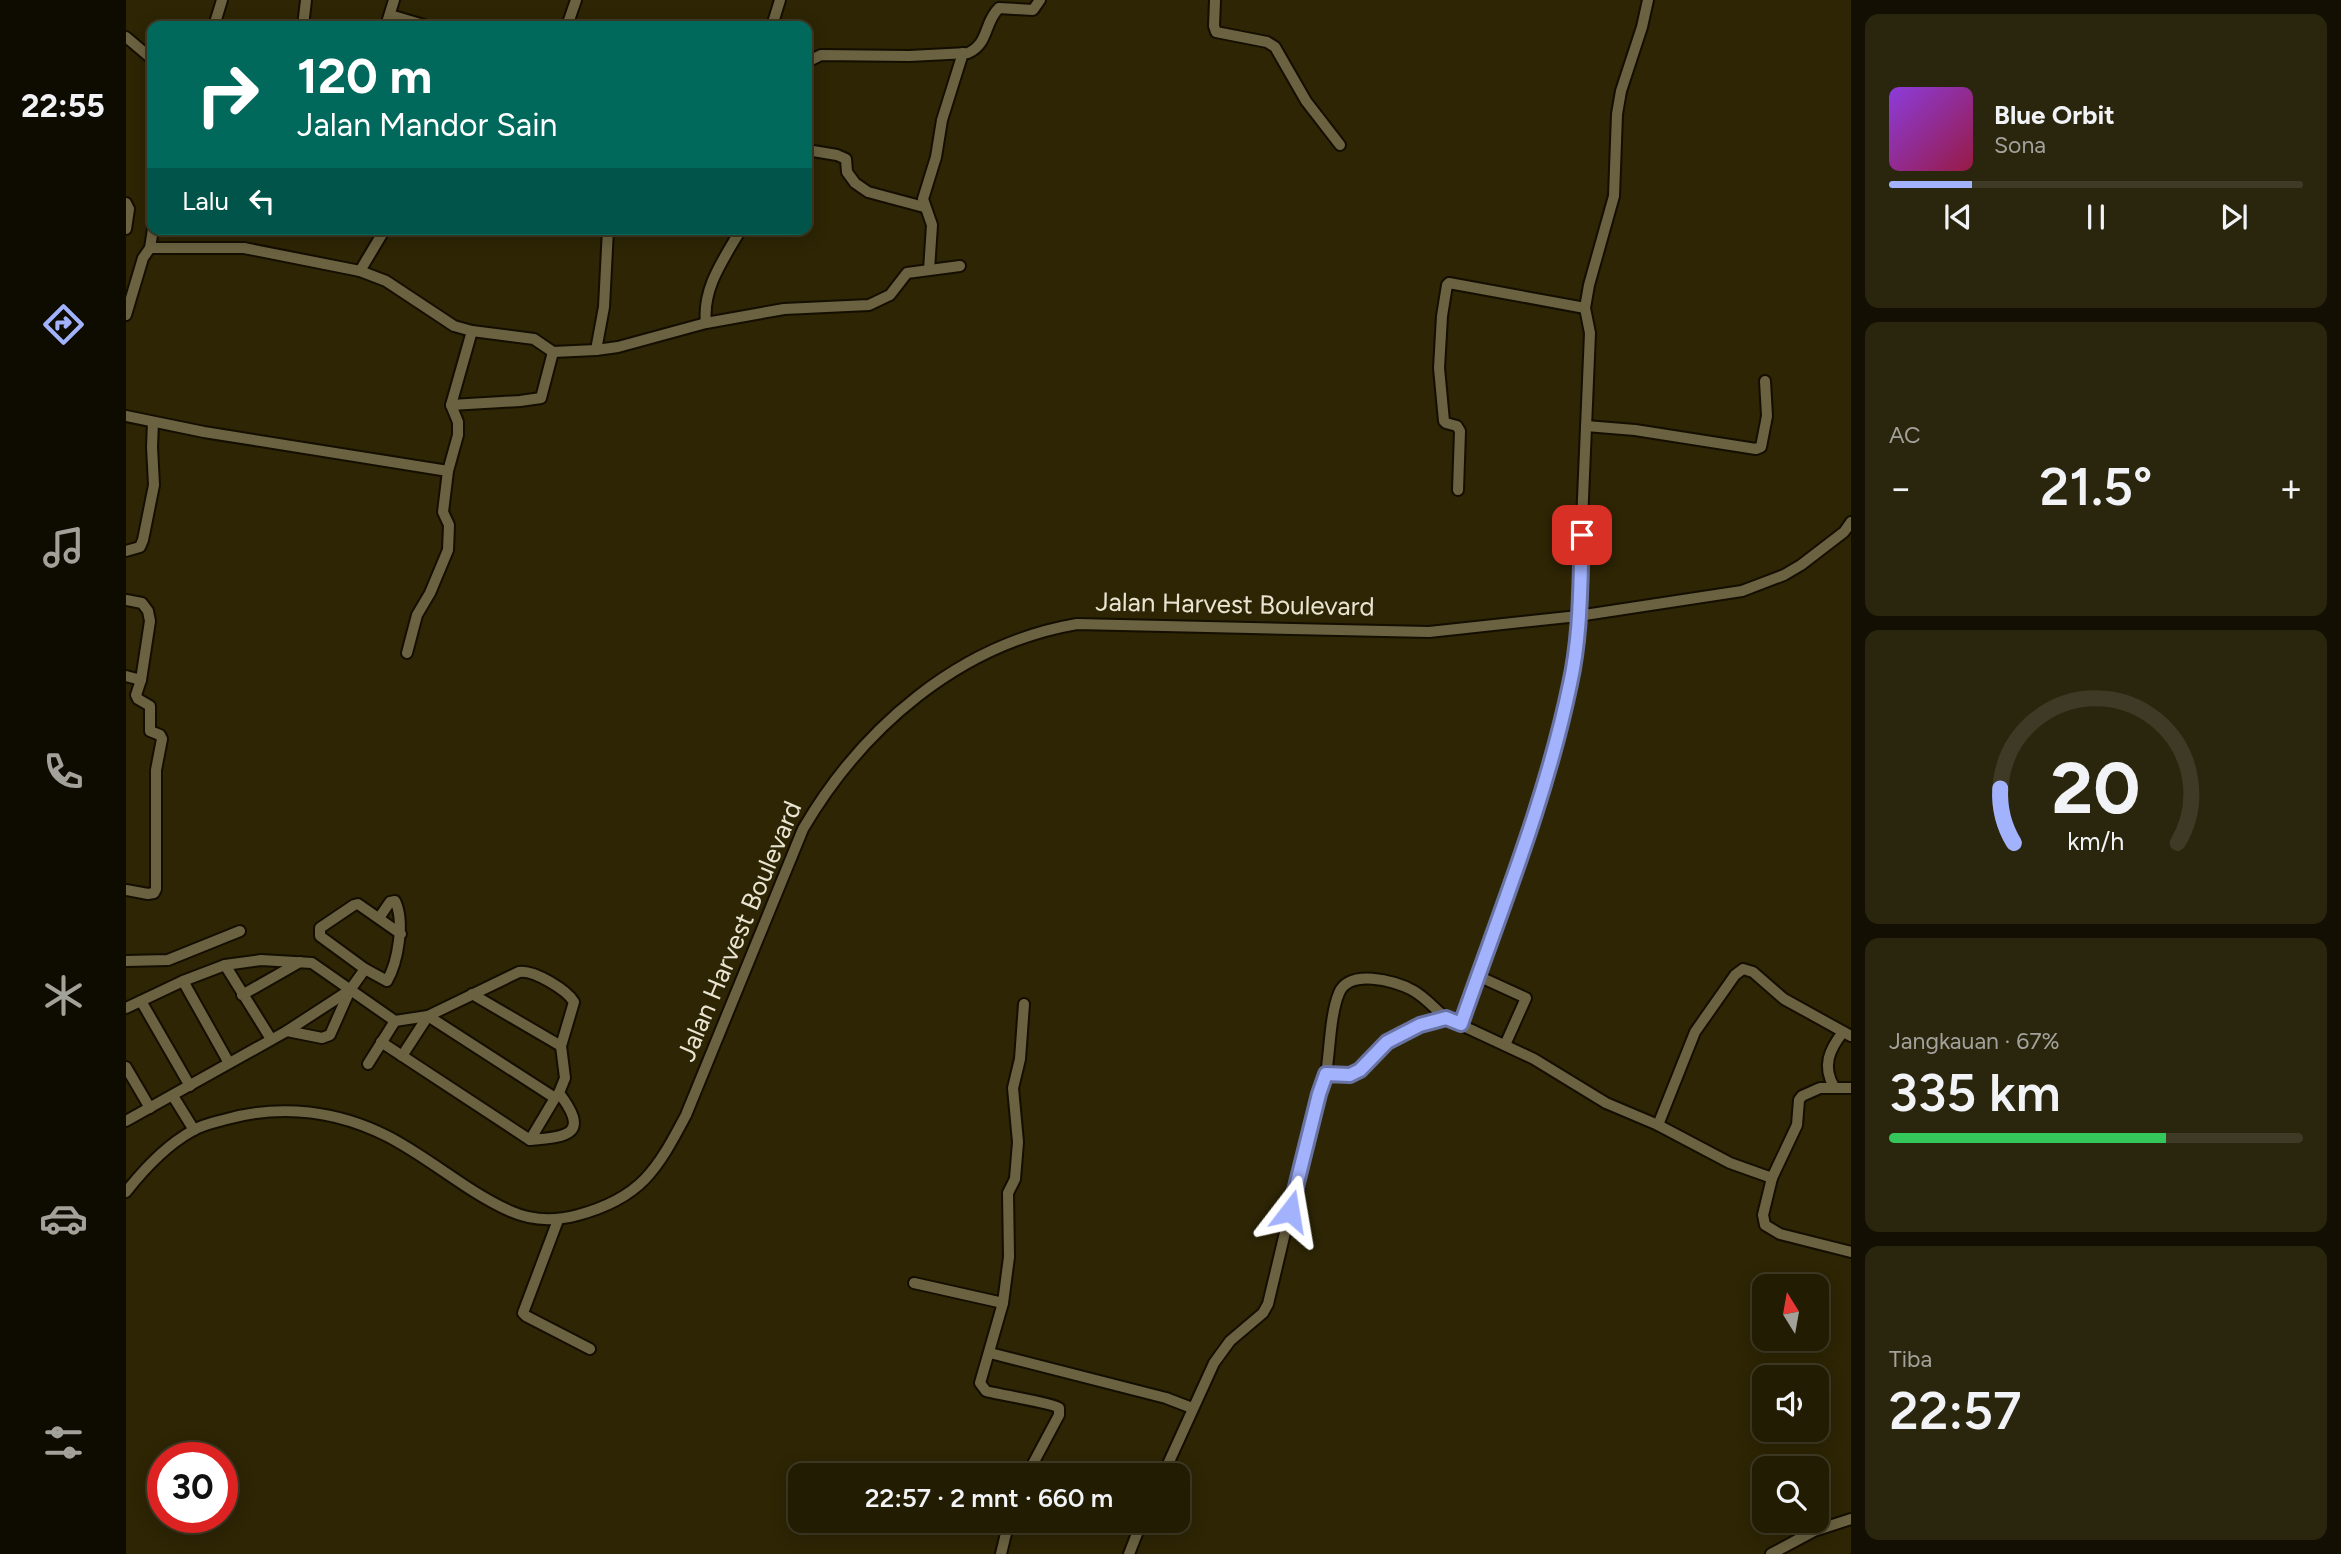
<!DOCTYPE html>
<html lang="id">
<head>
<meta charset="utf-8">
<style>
	body { margin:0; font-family:Figtree,sans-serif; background:#2a250d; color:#f1f3f6; height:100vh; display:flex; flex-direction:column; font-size:26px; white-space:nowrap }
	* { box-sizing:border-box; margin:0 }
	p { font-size:23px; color:#a2a19a }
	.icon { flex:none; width:38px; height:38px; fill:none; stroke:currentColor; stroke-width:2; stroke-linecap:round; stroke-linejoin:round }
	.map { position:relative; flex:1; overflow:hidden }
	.panel { display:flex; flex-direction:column; gap:14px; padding:14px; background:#130f02; width:490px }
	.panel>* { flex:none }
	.hud { position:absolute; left:21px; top:21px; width:665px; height:214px; border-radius:14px; box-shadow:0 4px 18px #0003,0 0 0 2px #3f3a25; background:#00695c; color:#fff; overflow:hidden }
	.needle { width:46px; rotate:349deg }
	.fabs { position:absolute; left:1626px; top:1274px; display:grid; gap:14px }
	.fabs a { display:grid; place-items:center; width:77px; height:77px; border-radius:14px; background:#221c03; box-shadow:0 4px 18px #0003,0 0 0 2px #3f3a25; font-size:35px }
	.speed { position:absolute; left:21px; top:1442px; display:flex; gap:14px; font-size:35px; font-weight:700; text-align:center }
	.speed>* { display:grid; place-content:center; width:91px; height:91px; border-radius:50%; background:#221c03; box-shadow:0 4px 18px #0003,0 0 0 2px #3f3a25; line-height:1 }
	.speed .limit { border:10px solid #d22; background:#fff; color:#111 }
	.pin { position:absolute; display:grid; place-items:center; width:60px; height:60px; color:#fff; margin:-30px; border-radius:14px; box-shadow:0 4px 10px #0006 }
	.me { position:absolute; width:77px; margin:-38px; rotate:14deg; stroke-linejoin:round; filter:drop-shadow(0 0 5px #0008) }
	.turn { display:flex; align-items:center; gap:24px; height:147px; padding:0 35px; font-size:32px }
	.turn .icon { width:91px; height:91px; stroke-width:2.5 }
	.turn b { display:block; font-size:49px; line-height:60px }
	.then { display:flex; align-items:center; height:66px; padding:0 35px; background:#0003; gap:14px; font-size:26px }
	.big { font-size:52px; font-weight:600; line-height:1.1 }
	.panel .tile { flex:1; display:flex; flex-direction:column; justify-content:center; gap:10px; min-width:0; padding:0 24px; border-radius:14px; background:#2a250d }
	.panel .dial { align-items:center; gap:0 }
	.dial svg { height:182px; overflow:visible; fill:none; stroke:#3f3a25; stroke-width:7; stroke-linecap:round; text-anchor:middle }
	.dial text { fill:#f1f3f6; stroke:none }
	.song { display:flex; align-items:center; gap:21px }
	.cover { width:84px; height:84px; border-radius:10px; background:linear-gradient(135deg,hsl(270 70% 55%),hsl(340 70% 35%)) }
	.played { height:7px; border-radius:4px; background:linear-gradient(90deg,#a3b2fd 20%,#3f3a25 20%) }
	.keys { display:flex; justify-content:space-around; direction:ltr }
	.heat { display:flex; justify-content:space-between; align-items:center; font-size:38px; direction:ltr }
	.charge { height:10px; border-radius:5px; background:linear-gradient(90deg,#34c759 67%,#3f3a25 0) }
	.trip { position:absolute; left:662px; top:1463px; width:402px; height:70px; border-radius:14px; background:#221c03; box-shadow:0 4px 18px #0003,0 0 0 2px #3f3a25; font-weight:600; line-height:70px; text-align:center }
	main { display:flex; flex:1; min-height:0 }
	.tabs { display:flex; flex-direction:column; width:126px; justify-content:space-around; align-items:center; background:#0e0b01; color:#a2a19a }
	.tabs .icon { width:49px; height:49px }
	.tabs .active { color:#a3b2fd }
	.tabs b { font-size:32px; color:#f1f3f6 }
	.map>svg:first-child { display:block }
</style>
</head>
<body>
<main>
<nav class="tabs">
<b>22:55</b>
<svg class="icon active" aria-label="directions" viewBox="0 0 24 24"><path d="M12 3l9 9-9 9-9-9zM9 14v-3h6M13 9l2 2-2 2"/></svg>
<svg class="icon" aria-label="music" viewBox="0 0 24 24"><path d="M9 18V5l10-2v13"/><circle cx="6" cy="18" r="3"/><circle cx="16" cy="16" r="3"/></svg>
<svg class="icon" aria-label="phone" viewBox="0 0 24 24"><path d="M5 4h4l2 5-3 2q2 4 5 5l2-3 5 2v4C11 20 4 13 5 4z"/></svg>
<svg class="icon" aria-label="climate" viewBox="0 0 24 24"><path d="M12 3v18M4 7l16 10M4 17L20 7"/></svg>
<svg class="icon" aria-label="car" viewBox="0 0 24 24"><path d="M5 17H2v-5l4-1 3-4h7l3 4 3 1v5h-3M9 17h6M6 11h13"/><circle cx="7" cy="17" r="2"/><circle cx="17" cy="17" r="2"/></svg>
<svg class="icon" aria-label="filters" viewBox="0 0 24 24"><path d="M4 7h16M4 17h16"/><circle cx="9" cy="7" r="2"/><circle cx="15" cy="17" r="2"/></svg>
</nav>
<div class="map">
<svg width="1725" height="1554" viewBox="0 0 1725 1554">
	<rect width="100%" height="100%" fill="#2d2504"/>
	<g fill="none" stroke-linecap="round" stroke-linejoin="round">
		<defs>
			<g id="minor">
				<path d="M1089,0l-1,26 2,6 51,10 8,5 31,54 34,44"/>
				<path d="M264,15l37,11"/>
				<path d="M88,26l8,-26"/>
				<path d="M177,26l3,-26"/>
				<path d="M260,26l8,-26"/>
				<path d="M441,26l9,-26"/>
				<path d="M646,26l8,-26"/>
				<path d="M0,37l26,22"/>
				<path d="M681,62l14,-7 88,1 59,-3c21,-9 16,-31 31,-45l34,2 7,-10"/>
				<path d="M681,150l30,5 9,4 1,13 8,11 13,9 56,15"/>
				<path d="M0,203l3,6 -3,20"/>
				<path d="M24,248l3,-19"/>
				<path d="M803,270l3,-45 -9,-26 13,-42 6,-37 21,-67"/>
				<path d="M234,271l26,10 68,45 18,5 62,8 19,13 43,-2 22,-3 88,-24 78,-14 85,-4 21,-10 17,-22 53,-7"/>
				<path d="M0,315l17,-57 7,-10h94l116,23 25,-42"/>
				<path d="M580,323c-4,-35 18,-64 35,-94"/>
				<path d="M470,350l8,-43 4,-78"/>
				<path d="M325,405l69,-4 21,-3 12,-46"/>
				<path d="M0,416l78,16 244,39"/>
				<path d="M1460,426l49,4 121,19 5,-2 6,-31 -2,-35"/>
				<path d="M1332,490l2,-59 -3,-5 -11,-3 -2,-2 -5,-53 3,-52 5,-31 2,-2 136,25"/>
				<path d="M0,551l14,-4 3,-7 11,-55 -2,-38 1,-25"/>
				<path d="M0,600l16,3 6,8 2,10 -9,59"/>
				<path d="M281,653l10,-38 13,-22 18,-43 1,-25 -6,-13 5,-41 10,-36v-13l-7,-17 21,-74"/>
				<path d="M0,676l15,4 -5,15 2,4 12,7v25l10,4 2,4 -6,31v119l-2,4 -6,1 -22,-4"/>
				<path d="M253,918l11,-16 5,-1c10,20 3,61 -8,80l-22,-12 -45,-33v-8l34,-23 4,-1 43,30"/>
				<path d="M0,961l42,-1 72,-29"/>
				<path d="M99,965l46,74"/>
				<path d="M1352,976l48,22 -21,47"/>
				<path d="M57,981l46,82"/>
				<path d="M346,994l89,52"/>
				<path d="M116,995l58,-33"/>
				<path d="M15,1001l49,85"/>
				<path d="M898,1004l-4,55 -7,29 5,54 -3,37 -7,14 1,64 -6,46 -23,80 6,8c14,4 67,12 73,17v7l-32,60"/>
				<path d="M0,1008l57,-27 42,-16 36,-5 51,3 83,58 33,-5 91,-44c14,-3 48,18 55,30l-13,44 4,32 -6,15c31,41 10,44 -29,47l-149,-98"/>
				<path d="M1335,1024l42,-113 43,-138 25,-91 7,-66 12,-283 -5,-25 4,-23 25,-89 3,-82 4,-23 21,-64 6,-27"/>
				<path d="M161,1031l35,7 8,-3 20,-45 15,-21"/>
				<path d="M276,1056l26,-40 127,82 4,-5"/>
				<path d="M242,1064l27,-43"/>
				<path d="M0,1067l24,41"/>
				<path d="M1200,1074c4,-24 4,-59 13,-81 10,-24 55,-13 73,-3 12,6 23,19 34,28"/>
				<path d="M1708,1087c-12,-21 -5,-37 9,-55"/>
				<path d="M47,1096l21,34"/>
				<path d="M0,1121l161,-90 63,-41"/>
				<path d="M1532,1125l37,-93 40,-57 8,-6 10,3 31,27 67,37"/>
				<path d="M404,1140l25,-42"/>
				<path d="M1646,1178l-9,37 2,10 15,9 71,18"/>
				<path d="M0,1192c18,-23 41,-47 66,-61 11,-7 24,-9 35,-12 55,-15 110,-8 160,17 43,22 80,56 123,75 22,10 46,10 68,4 63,-17 79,-45 108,-100l117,-286c59,-101 156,-185 274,-205l352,8 149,-16 164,-25 42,-16 17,-10 43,-33 7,-10"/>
				<path d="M432,1220l-35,93 3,3 64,33"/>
				<path d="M788,1283l89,20"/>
				<path d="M864,1353l176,45 26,10"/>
				<path d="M1037,1475l51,-112 16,-22 33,-28 5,-9 36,-151 22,-79c40,7 36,-16 64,-34 17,-11 36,-17 56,-22l88,41 72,44 52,22 72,38 42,15 25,-53 2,-25 3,-4 18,-8h31"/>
				<path d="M875,1554l8,-33"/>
				<path d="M1003,1554l13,-33"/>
				<path d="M1645,1554l43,-23 37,-12"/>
			</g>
		</defs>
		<use href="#minor" stroke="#140e00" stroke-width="14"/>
		<use href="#minor" stroke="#6b6241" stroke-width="10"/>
	</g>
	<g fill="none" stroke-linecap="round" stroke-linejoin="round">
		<defs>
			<path id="route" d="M1164,1211l29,-117 7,-20 24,1 10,-5 27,-28 33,-17 26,-7 15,6c39,-112 85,-224 109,-340 11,-49 10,-100 12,-149"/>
		</defs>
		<use href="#route" stroke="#6a74a4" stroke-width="18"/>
		<use href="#route" stroke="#a3b2fd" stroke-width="12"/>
	</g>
	<g text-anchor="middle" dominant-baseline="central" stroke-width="6" stroke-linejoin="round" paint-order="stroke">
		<g font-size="26" fill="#eae5d3" stroke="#2d2504">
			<text transform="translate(1109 604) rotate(1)">Jalan Harvest Boulevard</text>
			<text transform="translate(613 931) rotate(-67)">Jalan Harvest Boulevard</text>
		</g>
	</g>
</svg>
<div class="fabs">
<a><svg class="needle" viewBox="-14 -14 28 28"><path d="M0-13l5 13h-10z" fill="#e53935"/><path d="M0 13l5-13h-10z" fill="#a2a19a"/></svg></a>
<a><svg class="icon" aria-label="sound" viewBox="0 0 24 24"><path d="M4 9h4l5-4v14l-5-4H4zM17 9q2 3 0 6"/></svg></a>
<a><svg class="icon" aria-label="search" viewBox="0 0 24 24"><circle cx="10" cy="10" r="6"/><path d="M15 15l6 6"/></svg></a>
</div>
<div class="speed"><div class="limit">30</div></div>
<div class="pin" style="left:1456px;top:535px;background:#d93025"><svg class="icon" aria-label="arrive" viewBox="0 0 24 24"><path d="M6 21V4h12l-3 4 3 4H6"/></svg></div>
<svg class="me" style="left:1164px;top:1211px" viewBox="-20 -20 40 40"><path d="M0-17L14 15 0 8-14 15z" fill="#a3b2fd" stroke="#fff" stroke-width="4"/></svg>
<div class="trip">22:57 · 2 mnt · 660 m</div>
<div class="hud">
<div class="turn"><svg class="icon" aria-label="right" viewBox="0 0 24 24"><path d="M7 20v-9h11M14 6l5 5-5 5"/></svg><div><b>120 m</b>Jalan Mandor Sain</div></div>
<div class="then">Lalu<svg class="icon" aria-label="left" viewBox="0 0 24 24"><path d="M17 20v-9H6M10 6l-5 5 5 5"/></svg></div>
</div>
</div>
<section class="panel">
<div class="tile">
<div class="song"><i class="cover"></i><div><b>Blue Orbit</b><p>Sona</p></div></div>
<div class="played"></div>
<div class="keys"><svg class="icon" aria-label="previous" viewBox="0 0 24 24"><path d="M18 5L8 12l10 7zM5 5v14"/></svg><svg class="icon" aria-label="pause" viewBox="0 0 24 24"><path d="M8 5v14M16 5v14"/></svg><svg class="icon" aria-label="next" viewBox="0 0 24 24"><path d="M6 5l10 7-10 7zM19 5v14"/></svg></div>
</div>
<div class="tile"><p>AC</p>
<div class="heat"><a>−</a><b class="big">21.5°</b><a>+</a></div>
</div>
<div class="tile dial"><svg viewBox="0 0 100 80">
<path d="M14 69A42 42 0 1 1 86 69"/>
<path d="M14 69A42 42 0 0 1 8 45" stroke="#a3b2fd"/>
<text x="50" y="56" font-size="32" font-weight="700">20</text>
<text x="50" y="72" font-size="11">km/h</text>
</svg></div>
<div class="tile"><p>Jangkauan · 67%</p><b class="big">335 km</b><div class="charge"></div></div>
<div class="tile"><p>Tiba</p><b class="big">22:57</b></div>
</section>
</main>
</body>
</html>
